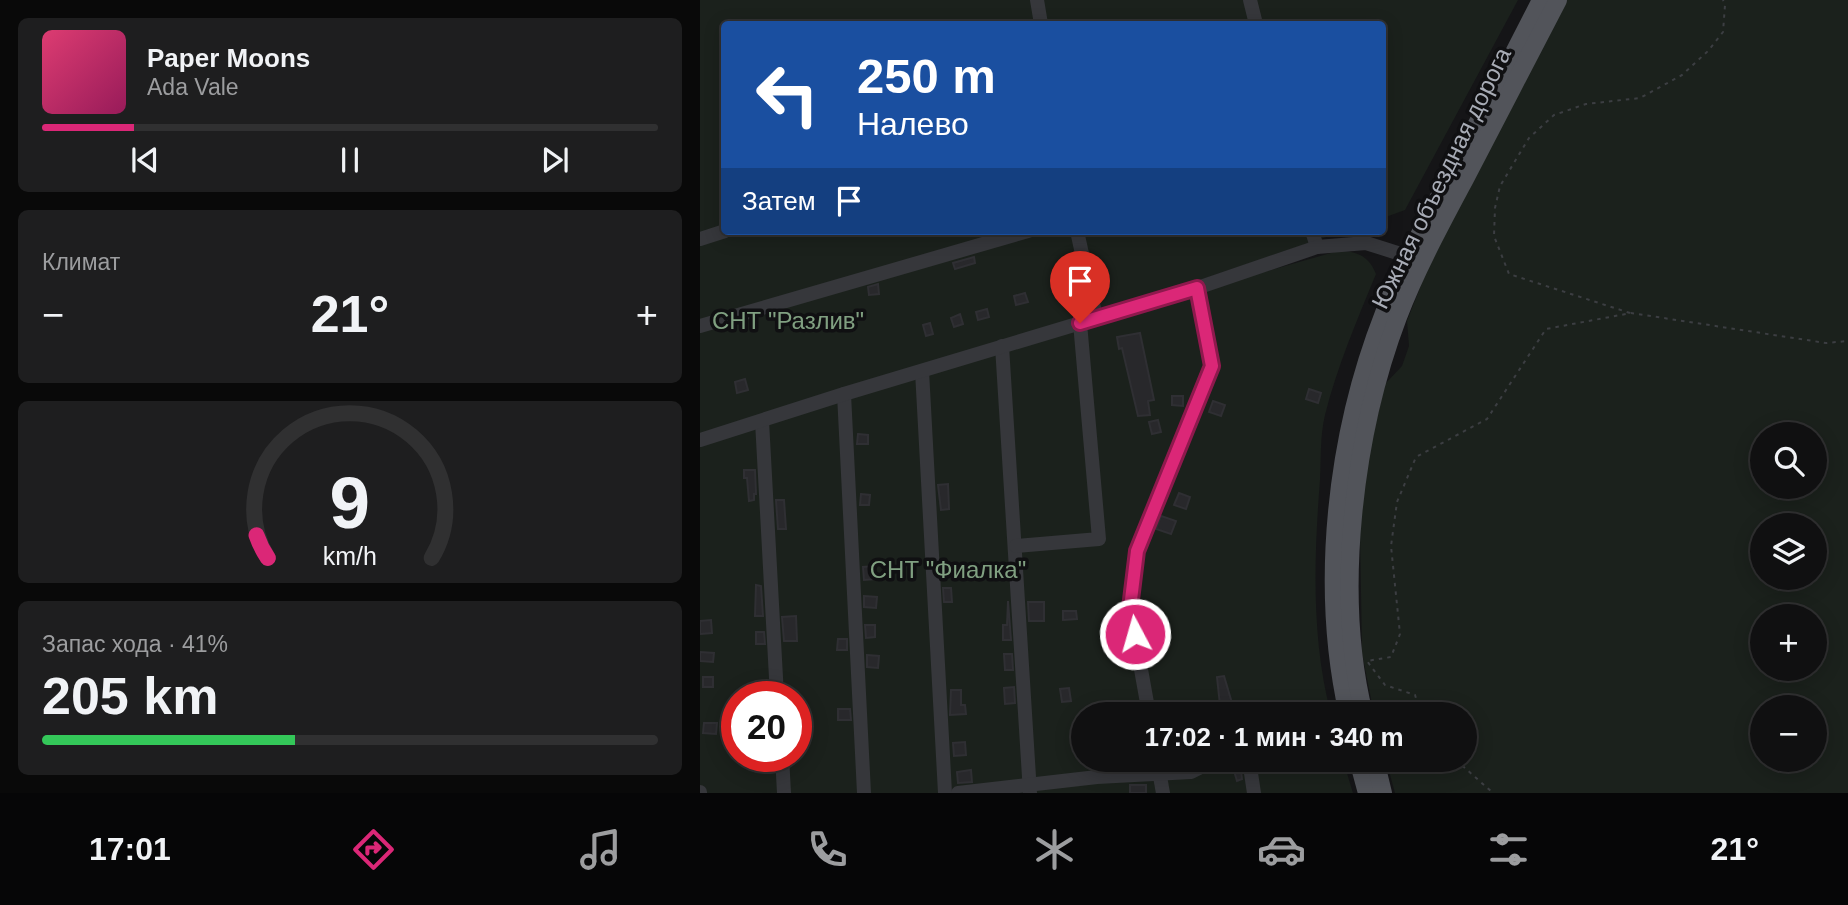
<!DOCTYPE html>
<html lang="ru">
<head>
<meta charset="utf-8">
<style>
	body { margin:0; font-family:Arial,sans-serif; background:#1e1e1f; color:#f1f3f6; height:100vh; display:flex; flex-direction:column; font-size:26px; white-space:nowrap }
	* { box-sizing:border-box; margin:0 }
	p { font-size:23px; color:#9c9d9f }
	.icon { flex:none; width:38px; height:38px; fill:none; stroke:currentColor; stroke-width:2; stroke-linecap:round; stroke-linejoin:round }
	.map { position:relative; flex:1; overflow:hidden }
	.side { display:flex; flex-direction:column; gap:18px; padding:18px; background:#090909; width:700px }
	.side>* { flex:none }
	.banner { position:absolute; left:21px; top:21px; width:665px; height:214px; border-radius:7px; box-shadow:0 4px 18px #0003,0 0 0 2px #303031; background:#1a4fa0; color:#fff; overflow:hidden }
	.controls { position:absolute; left:1050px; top:422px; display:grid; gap:14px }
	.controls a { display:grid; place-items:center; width:77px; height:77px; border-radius:50%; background:#101011; box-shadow:0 4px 18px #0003,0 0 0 2px #303031; font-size:35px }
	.speed { position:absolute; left:21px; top:681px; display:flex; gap:14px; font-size:35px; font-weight:700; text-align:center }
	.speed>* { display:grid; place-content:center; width:91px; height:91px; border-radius:50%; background:#101011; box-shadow:0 4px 18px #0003,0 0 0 2px #303031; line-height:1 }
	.speed .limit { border:10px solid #d22; background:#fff; color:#111 }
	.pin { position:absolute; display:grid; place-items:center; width:60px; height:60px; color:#fff; margin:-72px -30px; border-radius:50% 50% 50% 0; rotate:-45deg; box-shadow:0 0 7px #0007 }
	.pin .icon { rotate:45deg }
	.me { position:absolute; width:77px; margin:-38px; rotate:354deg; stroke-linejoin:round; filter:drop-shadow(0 0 5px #0008) }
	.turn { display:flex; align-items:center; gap:24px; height:147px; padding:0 21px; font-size:32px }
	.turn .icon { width:91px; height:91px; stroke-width:2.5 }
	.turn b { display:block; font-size:49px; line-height:60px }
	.then { display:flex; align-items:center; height:66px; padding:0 21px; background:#0003; gap:14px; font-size:26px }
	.big { font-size:52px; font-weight:800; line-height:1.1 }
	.side .card { flex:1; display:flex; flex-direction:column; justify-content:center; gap:10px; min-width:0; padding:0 24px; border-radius:10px; background:#1e1e1f }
	.side .dial { align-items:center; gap:0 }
	.dial svg { height:182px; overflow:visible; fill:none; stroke:#303031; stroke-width:7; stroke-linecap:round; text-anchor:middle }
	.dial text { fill:#f1f3f6; stroke:none }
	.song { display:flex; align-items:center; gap:21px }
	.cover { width:84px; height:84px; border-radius:10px; background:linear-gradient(135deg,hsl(340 70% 55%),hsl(330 70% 35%)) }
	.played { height:7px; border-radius:4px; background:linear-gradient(90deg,#db2777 15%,#303031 15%) }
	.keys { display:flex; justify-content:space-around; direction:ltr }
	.heat { display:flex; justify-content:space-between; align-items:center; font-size:38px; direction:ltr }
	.charge { height:10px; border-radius:5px; background:linear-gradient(90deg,#34c759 41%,#303031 0) }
	.trip { position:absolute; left:371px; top:702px; width:406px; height:70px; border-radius:35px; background:#101011; box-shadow:0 4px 18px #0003,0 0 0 2px #303031; font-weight:800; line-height:70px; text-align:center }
	.tabs { display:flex; height:112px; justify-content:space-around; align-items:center; background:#060607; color:#9c9d9f }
	.tabs .icon { width:49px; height:49px }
	.tabs .active { color:#db2777 }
	.tabs b { font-size:32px; color:#f1f3f6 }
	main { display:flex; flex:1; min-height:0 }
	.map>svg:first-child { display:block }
</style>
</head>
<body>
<main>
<section class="side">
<div class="card">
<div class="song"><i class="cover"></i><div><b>Paper Moons</b><p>Ada Vale</p></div></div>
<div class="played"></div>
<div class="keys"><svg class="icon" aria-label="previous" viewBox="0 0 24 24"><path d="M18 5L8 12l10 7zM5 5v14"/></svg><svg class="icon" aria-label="pause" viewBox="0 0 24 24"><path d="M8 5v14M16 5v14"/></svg><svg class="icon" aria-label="next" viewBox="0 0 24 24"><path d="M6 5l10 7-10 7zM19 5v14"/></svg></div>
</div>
<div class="card"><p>Климат</p>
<div class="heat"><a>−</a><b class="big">21°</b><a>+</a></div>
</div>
<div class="card dial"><svg viewBox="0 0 100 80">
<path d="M14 69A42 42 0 1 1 86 69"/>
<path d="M14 69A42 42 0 0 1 9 59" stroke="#db2777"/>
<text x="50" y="56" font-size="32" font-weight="700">9</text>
<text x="50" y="72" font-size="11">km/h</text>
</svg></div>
<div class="card"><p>Запас хода · 41%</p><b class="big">205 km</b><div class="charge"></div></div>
</section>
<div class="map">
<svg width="1148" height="793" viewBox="0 0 1148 793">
	<rect width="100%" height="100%" fill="#151517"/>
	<g fill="#1b211c" fill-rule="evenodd">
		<path d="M0,0h818l-113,210 -22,8 -1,-194h-658v207h620l-321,109 315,-89c19,0 31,5 38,23 -19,46 -39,93 -51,141 -5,20 -4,44 -5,65 -6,77 -9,159 11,234h-248v46h260l10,33h-653zM37,696h59v60h-59z"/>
		<path d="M867,0h281v793h-453l-9,-33h79v-46h-91l-12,-61 -2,-121 7,-71 18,-77 17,-18 7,-20 -2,-25 25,-64zM1062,434h53v52h-53zM1062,525h53v53h-53zM1062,616h53v52h-53zM1062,707h53v53h-53z"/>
	</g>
	<g fill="#28282b" stroke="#2f2f33" stroke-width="2">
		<path d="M274,257l1,6 -20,6 -2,-6z"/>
		<path d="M178,284l1,10 -10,1 -1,-8z"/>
		<path d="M325,293l3,9 -12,3 -2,-9z"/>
		<path d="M287,309l2,8 -11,3 -2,-8z"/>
		<path d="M260,314l3,10 -9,3 -3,-9z"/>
		<path d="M230,323l3,11 -7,2 -3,-11z"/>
		<path d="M440,333l14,67 -6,1 2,14 -12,1 -16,-68 -3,1 -2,-12z"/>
		<path d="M45,379l3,11 -11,3 -2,-11z"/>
		<path d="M609,389l12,4 -3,10 -12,-4z"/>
		<path d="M472,396h11v10l-11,-1z"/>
		<path d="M513,401l12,4 -4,11 -12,-4z"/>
		<path d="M458,420l3,12 -9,2 -3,-12z"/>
		<path d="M158,434l10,1v9h-11z"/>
		<path d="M44,470h11l1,24h-2v6l-5,1 -2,-23h-3z"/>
		<path d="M248,484l1,25 -8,1 -3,-25z"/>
		<path d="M479,493l11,4 -4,12 -12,-4z"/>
		<path d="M161,494l9,1 -1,10h-9z"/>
		<path d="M76,500h8l2,29h-8z"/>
		<path d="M461,516l15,5 -5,13 -15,-5z"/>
		<path d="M175,566v13l-11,1 -1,-13z"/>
		<path d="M56,585l5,1 2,30h-8z"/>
		<path d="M243,588h8l1,14h-8z"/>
		<path d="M164,596l13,1 -1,11 -12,-1z"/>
		<path d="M308,601l3,39h-8v-15h4z"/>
		<path d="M328,602h16v19h-15z"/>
		<path d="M363,611h13l1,8 -14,1z"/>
		<path d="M96,616l1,25h-13l-2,-24z"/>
		<path d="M11,620l1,13 -12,1v-13z"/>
		<path d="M165,625h10v12l-9,1z"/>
		<path d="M56,632h8l1,12h-9z"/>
		<path d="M138,639h9v11h-10z"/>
		<path d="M0,652l14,1 -1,9 -13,-1z"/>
		<path d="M304,654h8l1,16h-8z"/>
		<path d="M167,655l12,1 -1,12 -11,-1z"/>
		<path d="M524,676l8,27 -12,2 -3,-28z"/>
		<rect x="3" y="677" width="10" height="10"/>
		<path d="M314,687l1,16 -10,1 -1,-16z"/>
		<path d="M369,688l2,13 -9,1 -2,-13z"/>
		<path d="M251,690h10v15h4l1,9 -16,1z"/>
		<path d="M138,709h12l1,11h-13z"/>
		<path d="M4,723h13l-1,11 -13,-1z"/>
		<path d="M265,742l1,13 -12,1 -1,-13z"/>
		<path d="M540,762l2,17 -5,2 -5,-17z"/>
		<path d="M271,770l1,12 -14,1 -1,-11z"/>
		<rect x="430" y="785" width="16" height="8"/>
	</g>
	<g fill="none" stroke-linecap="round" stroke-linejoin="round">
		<g stroke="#3c3e42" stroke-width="2" stroke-dasharray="3.5 5" stroke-linecap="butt">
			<path d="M930,313l-121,-39 -15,-38 1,-28 5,-22 29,-48 25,-23 32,-11 54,-6 42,-23 26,-24 15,-19 2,-27 -2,-5"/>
			<path d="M721,714l-6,-19 -30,-10 -18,-24 24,-4 9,-23 -9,-88 6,-44 19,-45 71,-38 59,-90 85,-16 195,30 22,-2"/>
			<path d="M756,760l37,33"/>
		</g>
		<g stroke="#36373b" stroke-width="14">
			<path d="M337,0l4,24"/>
			<path d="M550,0l6,24"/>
			<path d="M377,231l19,86"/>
			<path d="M612,231l5,16"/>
			<path d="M0,239l25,-8"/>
			<path d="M0,326l328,-95"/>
			<path d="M302,346l28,447"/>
			<path d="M222,371l23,422"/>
			<path d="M144,394l20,399"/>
			<path d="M62,421l15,275"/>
			<path d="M0,440l144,-46 353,-106 120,-41 49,-4 44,14"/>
			<path d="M316,546l83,-7 -19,-216"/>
			<path d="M449,714l-19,-106 7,-57 75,-185 -15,-78"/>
			<path d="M82,756l2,37"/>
			<path d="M457,760l6,33"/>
			<path d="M549,760l5,33"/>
			<path d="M0,792v1"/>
			<path d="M258,793l139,-16 94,-5 24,-12"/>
		</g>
		<g stroke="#52545a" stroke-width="18">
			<path d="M648,714c-29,-129 -12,-279 36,-401 19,-49 45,-97 69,-143 30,-57 59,-113 88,-170"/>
			<path d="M664,714c-30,-121 -10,-281 34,-397 18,-47 43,-93 67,-138 31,-60 62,-119 93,-179"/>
			<path d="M658,760l9,33"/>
			<path d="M675,760l8,33"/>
		</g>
	</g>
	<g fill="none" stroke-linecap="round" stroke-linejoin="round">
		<defs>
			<path id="route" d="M380,323l117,-35 15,78 -75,185 -7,57 5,26"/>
		</defs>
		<use href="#route" stroke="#8e194d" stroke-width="18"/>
		<use href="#route" stroke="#db2777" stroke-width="12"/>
	</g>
	<g text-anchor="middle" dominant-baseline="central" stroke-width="7" stroke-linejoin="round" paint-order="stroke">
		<g font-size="24" fill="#a8acb6" stroke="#101012">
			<text transform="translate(741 178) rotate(-64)">Южная объездная дорога</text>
		</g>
		<g font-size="24" fill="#80a081" stroke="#101012">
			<text x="88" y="320">СНТ "Разлив"</text>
			<text x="248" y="569">СНТ "Фиалка"</text>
		</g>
	</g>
</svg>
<div class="controls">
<a><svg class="icon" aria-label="search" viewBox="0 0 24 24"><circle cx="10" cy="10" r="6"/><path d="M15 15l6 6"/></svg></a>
<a><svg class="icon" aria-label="layers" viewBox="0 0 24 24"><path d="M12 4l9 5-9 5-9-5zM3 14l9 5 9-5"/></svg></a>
<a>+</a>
<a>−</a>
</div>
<div class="speed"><div class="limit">20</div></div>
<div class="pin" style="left:380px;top:323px;background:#d93025"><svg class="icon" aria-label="arrive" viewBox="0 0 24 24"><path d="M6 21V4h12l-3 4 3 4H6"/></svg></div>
<svg class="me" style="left:435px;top:634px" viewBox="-20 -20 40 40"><circle r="17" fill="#db2777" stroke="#fff" stroke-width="3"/><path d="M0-11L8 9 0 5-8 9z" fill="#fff"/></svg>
<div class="trip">17:02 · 1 мин · 340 m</div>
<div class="banner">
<div class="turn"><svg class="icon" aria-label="left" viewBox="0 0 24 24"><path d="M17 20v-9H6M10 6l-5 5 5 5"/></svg><div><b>250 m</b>Налево</div></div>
<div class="then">Затем<svg class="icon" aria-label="arrive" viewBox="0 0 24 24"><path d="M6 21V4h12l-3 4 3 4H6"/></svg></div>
</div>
</div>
</main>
<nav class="tabs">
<b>17:01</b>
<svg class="icon active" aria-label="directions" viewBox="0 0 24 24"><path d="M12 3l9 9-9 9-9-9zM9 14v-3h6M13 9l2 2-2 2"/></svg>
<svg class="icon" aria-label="music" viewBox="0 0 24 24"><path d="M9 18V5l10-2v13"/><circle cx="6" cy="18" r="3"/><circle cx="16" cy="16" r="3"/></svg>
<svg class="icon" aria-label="phone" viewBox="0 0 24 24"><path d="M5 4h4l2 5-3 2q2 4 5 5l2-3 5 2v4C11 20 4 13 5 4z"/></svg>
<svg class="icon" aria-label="climate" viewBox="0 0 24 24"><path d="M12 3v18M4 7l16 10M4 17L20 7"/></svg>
<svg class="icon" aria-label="car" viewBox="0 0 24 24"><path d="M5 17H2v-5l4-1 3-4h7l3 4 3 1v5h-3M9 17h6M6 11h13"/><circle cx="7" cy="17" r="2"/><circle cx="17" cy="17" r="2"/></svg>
<svg class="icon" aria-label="filters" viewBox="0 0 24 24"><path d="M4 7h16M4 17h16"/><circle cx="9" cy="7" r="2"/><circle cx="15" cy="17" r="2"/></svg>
<b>21°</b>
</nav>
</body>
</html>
